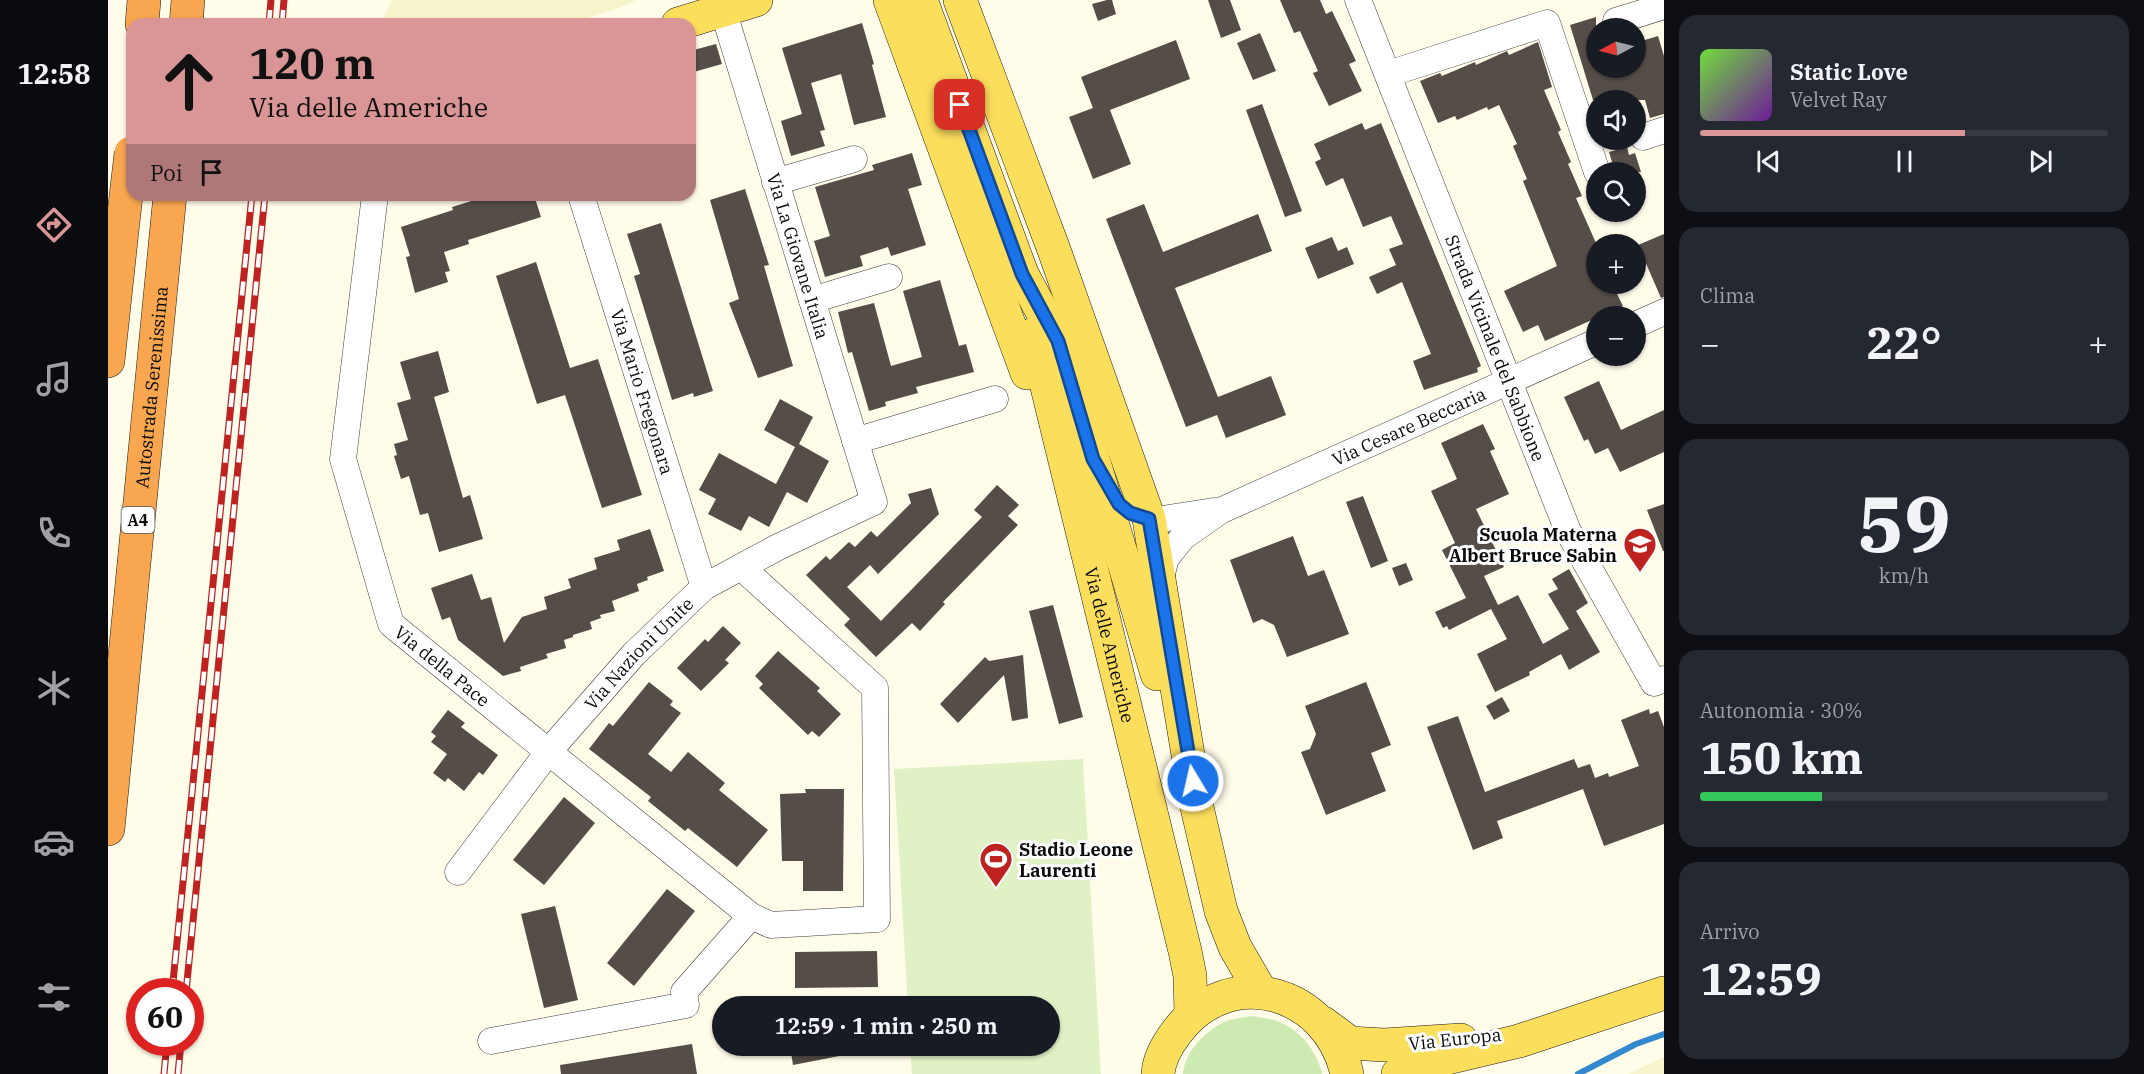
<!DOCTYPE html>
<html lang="it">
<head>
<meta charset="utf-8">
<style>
	body { margin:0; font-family:"IBM Plex Serif",serif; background:#242831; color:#f1f3f6; height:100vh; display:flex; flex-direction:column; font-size:22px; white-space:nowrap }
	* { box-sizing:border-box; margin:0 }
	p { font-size:20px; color:#9ea1a6 }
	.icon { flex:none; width:33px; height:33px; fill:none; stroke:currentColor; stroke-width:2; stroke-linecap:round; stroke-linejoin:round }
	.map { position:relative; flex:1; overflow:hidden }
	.drawer { display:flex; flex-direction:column; gap:15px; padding:15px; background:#0d0f14; width:480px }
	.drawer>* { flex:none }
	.hud { position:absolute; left:18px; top:18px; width:570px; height:183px; border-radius:18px; box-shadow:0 2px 4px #0004; background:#da9596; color:#111; overflow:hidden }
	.needle { width:39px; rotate:263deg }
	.tools { position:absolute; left:1478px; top:18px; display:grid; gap:12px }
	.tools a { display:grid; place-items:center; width:60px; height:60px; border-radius:50%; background:#171b24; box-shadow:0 2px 4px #0004; font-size:30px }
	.speed { position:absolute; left:18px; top:978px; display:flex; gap:12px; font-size:30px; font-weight:700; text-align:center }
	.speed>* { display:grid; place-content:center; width:78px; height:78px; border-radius:50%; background:#171b24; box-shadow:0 2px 4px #0004; line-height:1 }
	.speed .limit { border:9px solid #d22; background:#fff; color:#111 }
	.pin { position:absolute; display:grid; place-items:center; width:51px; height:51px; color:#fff; margin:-26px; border-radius:12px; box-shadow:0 3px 9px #0006 }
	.me { position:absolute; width:66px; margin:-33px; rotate:351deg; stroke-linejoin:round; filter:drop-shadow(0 0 4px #0008) }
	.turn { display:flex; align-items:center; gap:21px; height:126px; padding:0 24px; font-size:27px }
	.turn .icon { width:78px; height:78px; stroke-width:2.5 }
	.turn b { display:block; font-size:42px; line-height:51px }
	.then { display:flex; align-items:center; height:57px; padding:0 24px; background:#0003; gap:12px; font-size:22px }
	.big { font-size:45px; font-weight:700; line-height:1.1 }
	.drawer .card { flex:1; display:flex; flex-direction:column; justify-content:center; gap:9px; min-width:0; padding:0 21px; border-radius:18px; background:#242831 }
	.drawer .dial { align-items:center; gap:0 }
	.dial b { font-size:78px; line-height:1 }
	.song { display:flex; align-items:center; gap:18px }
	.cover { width:72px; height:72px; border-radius:9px; background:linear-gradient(135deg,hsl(100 70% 55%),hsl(280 70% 35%)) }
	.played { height:6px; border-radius:3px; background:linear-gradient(90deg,#da9596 65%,#363941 65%) }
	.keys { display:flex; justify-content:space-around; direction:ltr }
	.heat { display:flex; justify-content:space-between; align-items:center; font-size:33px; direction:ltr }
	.charge { height:9px; border-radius:4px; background:linear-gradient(90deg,#34c759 30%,#363941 0) }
	.trip { position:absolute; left:604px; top:996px; width:348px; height:60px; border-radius:30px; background:#171b24; box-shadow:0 2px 4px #0004; font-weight:700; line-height:60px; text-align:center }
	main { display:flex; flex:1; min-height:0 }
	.tab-bar { display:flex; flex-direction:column; width:108px; justify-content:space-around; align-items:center; background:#090b0e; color:#9ea1a6 }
	.tab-bar .icon { width:42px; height:42px }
	.tab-bar .active { color:#da9596 }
	.tab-bar b { font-size:27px; color:#f1f3f6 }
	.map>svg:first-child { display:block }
</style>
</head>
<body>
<main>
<nav class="tab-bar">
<b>12:58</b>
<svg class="icon active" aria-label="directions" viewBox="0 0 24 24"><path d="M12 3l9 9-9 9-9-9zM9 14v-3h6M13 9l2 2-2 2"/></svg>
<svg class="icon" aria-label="music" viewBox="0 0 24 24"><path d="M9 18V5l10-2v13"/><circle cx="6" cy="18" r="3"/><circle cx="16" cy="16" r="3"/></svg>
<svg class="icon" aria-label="phone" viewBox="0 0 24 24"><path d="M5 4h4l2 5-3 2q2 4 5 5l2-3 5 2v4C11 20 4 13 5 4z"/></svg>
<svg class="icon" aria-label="climate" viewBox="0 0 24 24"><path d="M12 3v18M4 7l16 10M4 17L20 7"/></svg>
<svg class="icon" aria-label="car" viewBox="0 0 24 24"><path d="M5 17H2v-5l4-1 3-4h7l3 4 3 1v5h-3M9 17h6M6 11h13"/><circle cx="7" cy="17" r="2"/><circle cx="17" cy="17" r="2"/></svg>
<svg class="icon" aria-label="filters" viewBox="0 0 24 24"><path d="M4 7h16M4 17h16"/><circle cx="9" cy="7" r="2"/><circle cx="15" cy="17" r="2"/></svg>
</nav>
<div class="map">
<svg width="1556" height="1074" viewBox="0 0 1556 1074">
	<rect width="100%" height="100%" fill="#fffcea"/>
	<g fill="#f5f4ca">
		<path d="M284,0h244l-17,8 -51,16h-187z"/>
		<path d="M1556,1057v17h-36z"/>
	</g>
	<path fill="#cdeab3" d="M1145,1016c7,2 17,2 24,5 22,8 40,29 45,53h-139c2,-24 24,-45 46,-54 7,-2 16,-3 24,-4z"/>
	<path fill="#dff1c5" d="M975,759l18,315h-189l-2,-28h140v-40h-142l-14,-237z"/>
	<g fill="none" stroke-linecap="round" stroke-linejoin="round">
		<path stroke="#3389d0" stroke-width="6" d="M1470,1074l58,-30 28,-10"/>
	</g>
	<g fill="#544d48">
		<path d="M999,0h5l4,14 -18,7 -6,-17z"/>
		<path d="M1100,0h22l11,30 -20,8z"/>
		<path d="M1172,0h40l6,14 6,-3 24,50 -7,3 13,27 -33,15 -16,-33 5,-2 -18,-40 -6,2z"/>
		<path d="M1488,17v51h39v-25l23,-7 6,20v58l-14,4 -5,-18h-52l-23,-75z"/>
		<path d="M754,23l12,41 -2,1 14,52 -32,8 -13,-51 -30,9 14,47 -5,1 5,15 -34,10 -10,-35 21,-7 -20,-66z"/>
		<path d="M1152,33l16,38 -23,9 -16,-37z"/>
		<path d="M1068,40l14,39 -80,31 21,54 -38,15 -24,-62 24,-9 -12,-31z"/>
		<path d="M1430,42l14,45 -8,3 17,40 -3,2 13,30 -3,2 14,32 -6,2 20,45v41h16l11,22 -78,35 -7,-16 -15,7 -19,-41 53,-25 -34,-85 4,-2 -14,-33 4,-2 -18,-39 -11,5 -1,-3 -30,13 -2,-4 -17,7 -18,-42 20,-8 2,3 33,-14 1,3 31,-14 2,4z"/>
		<path d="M608,44l6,20 -32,9v-22z"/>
		<path d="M1154,104l40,107 -17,6 -39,-107z"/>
		<path d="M1254,123l3,7 16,-7 100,243 -4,2 1,4 -54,18 -11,-29 18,-7 -29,-72 -25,12 -8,-17 27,-12 -7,-16 14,-5 -12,-28 -28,11 -20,-49 -17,8 -11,-24 6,-3 -7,-15z"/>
		<path d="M1519,147l2,8 6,-2 6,19h-26l-6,-20z"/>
		<path d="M804,153l10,32 -14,4 18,56 -35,11 -3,-9 -28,9 3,10 -38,11 -11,-36 16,-5 -15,-49 59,-17 -2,-5z"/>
		<path d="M637,189l24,76 -5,1 29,100 -35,12 -29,-75 10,-4 -29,-99z"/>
		<path d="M372,195h54l7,22 -73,23 1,4 -25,8 6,19 -5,1 3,10 -33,11 -9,-36 4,-1 -9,-29 52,-17 -1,-3 29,-9z"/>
		<path d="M1036,204l19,48 95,-38 14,37 -97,37 43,109 53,-21 15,39 -60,23 -9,-23 -31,12 -80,-208z"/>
		<path d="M553,223l52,168 -19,6 -1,-4 -21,7 -38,-124 6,-2 -13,-40z"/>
		<path d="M1556,234v63l-3,1 -23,-53z"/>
		<path d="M1224,237l6,14 9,-4 7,17 -36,15 -13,-31z"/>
		<path d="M428,262l34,106 28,-9 44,136 -40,13 -37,-113 -28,9 -41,-128z"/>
		<path d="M832,280l19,66 7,-2 8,28 -58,15 2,6 -33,9 1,4 -17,5 -17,-59 -4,1 -10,-41 36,-9 17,63 31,-9 -19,-66z"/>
		<path d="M330,351l11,41 -15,5 29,101 7,-3 13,44 -44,13 -11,-39 -8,2 -11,-39 -8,3 -7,-23 3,-1 -3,-11 14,-4 -11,-37 14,-4 -11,-37z"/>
		<path d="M1491,381l22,49 43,-20v42l-44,20 -12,-24 -13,6 -7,-15 -4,2 -20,-44z"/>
		<path d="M672,399l33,18 -14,27 30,17 -22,42 -20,-11 -18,35 -20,-11 -8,15 -33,-17 8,-15 -17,-9 20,-37 57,31 19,-37 -31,-17z"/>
		<path d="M1375,424l12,25 -5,2 19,43 -33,15 28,58 -20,9 14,29 20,-10 25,49 26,-15 -21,-35 10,-5 -6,-10 17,-10 19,34 -12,8 24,41 -31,18 -8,-16 -32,18 1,3 -35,17 -18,-38 30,-15 -16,-30 -42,21 -2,-4 -4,2 -8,-16 31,-14 -24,-48 13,-7 -24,-52 26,-12 -16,-36z"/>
		<path d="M889,485l22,20 -11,11 10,9 -75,77 2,2 -25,27 -8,-8 -36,34 -32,-32 6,-6 -44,-44 20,-19 4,4 19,-18 6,5 16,-16 6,6 34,-34 -3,-9 23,-6 8,26 -61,60 -8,-9 -23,22 34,34 101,-104 -8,-7z"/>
		<path d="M1255,496l25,65 -17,7 -25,-66z"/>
		<path d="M1556,504v47h-1l-16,-41z"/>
		<path d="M542,529l14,42 -17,6 1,3 -11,4 2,7 -27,10 3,10 -15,4 1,3 -11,4 2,7 -19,6v2l-9,3 2,8 -20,6 2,4 -28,9 1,4 -18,5 -45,-36 -8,-23 -8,3 -11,-32 41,-14 9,26 10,-3 13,46 18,-26 25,-8 -3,-12 27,-9 -3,-9 29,-10 -3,-11 26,-8 -3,-10z"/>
		<path d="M1185,536l15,40 16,-6 25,64 -62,23 -13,-32 -12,-6 -9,4 -23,-63z"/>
		<path d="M1298,563l7,17 -14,6 -7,-18z"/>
		<path d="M945,605l30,112 -24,7 -30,-113z"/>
		<path d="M615,626l18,17 -16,17 4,3 -28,28 -24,-23 28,-29 3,3z"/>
		<path d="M670,651l42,37 -3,3 24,23 -22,23 -7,-6 -4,4 -49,-47 4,-4 -8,-8z"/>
		<path d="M915,655l5,63 -16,3 -8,-46 -46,48 -18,-19 45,-47 4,4z"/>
		<path d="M541,682l24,19 -3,4 11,8 -33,41 23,18 17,-20 37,31 -6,7 49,40 -31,37 -49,-39 -3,3 -37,-30 3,-4 -62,-48 20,-26 4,3z"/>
		<path d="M1258,682l25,63 -20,8 15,38 -60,24 -25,-63 9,-3 6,-15 -11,-28z"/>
		<path d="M1394,697l8,14 -16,9 -8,-14z"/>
		<path d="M1541,709l1,5 8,-3 6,16v97l-60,22 -21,-57 -86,32 6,17 -30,12 -46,-123 31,-11 27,76 89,-33 4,9 12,-4 5,14 13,-5 1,4 30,-11 -18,-46z"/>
		<path d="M340,710l17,13 -4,4 37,28 -15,20 -4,-3 -15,19 -16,-13 -3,4 -12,-9 14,-19 -16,-12 5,-6 -5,-4z"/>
		<path d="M697,789h39l-1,102h-40v-30h-21l-2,-67 26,-1z"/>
		<path d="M456,797l31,26 -51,62 -31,-25z"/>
		<path d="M559,889l28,22 -61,75 -27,-23z"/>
		<path d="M447,906l23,94 -34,8 -23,-94z"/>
		<path d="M769,951l1,36 -83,1v-36z"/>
		<path d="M584,1044l5,30h-136l-1,-9z"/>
		<path d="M682,1046h64l1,7 -62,12z"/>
	</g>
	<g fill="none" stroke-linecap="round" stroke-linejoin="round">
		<defs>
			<g id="minor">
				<path id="s1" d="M1250,0l210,531 86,152 10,-4"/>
				<path d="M1508,21l48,-15"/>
				<path d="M1280,74l159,-51 50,149"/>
				<path d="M1535,137l21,-7"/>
				<path d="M667,182l79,-23"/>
				<path id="s2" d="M267,195l-32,264 48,165 360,292 20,9 106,-6 -2,-231 -134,-121"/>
				<path id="s3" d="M473,195l123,392"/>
				<path d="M704,300l77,-23"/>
				<path d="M1527,325l29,-13"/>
				<path d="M747,441l140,-42"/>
				<path d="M1041,519h13l52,-8"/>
				<path id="s4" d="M1052,581l6,-23 17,-21 37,-26 376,-169"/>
				<path id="s5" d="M350,872l91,-121 85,-97 70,-67 74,-40 96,-45 -151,-492"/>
				<path d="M383,1041l195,-36 -2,-13 67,-76"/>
			</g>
			<g id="major">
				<path d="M782,0l137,373"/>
				<path d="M813,0l101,274 36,67 99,333"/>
				<path d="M852,0l94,250 95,269 47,284 25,108 14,36 26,45"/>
				<path d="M570,24l78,-24"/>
				<path id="s6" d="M926,334l151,617 5,25 1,39"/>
				<path d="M1215,1023l27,20 34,2 77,-5"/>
				<path d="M1050,1074c1,-16 9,-29 18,-41 53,-72 153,-42 171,41"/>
				<path d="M1290,1074l45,-15 76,-18 145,-48"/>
			</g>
			<g id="highway">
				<path d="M34,24l2,-24"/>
				<path d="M78,24l2,-24"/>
				<path d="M0,361l15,-139"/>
				<path id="s7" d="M0,829l62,-634"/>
			</g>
		</defs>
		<use href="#minor" stroke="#3e3e3e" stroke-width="27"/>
		<use href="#major" stroke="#1c1c1c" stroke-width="34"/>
		<use href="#highway" stroke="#1c1c1c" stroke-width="34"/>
		<use href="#minor" stroke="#fff" stroke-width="26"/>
		<use href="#major" stroke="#fcde5d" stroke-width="33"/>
		<use href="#highway" stroke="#f8a64f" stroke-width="33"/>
		<defs>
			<g id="rail">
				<path d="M161,24l2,-24"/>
				<path d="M174,24l2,-24"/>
				<path d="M64,992l80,-797"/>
				<path d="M78,992l79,-797"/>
				<path d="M56,1074l3,-32"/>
				<path d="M70,1074l3,-32"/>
			</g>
		</defs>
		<use href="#rail" stroke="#be2221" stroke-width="7"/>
		<use href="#rail" stroke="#fff" stroke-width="4.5" stroke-dasharray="14" stroke-linecap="butt"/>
		<defs>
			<path id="highway-bridge" d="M15,222l8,-69"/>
		</defs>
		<use href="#highway-bridge" stroke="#1c1c1c" stroke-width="34" stroke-linecap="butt"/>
		<use href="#highway-bridge" stroke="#f8a64f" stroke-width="33"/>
	</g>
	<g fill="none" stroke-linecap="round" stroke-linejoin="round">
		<defs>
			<path id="route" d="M852,105l62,169 36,67 35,118 26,45 11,9 19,6 44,262"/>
		</defs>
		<use href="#route" stroke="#114b97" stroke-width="15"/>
		<use href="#route" stroke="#1a73e8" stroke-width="10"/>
	</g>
	<defs>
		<symbol id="school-pin" viewBox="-11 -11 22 30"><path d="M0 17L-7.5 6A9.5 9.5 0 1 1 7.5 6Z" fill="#be2221" stroke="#fff"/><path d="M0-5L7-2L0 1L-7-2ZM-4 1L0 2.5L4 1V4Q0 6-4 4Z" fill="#fff"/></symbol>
		<symbol id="stadium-pin" viewBox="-11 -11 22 30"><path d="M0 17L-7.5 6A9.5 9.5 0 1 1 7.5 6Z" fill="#be2221" stroke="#fff"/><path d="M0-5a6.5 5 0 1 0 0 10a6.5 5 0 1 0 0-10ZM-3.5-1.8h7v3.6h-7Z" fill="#fff"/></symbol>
	</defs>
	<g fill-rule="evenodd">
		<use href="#school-pin" x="1513" y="525" width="38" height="52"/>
		<use href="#stadium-pin" x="869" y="840" width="38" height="52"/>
	</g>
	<g text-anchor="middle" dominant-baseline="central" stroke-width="6" stroke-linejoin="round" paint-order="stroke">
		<rect fill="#fff" stroke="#545454" stroke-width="1.5" x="13.5" y="507" width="33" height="26" rx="4.5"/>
		<g font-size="16" font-weight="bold" fill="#0b0b0b">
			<text x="30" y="520">A4</text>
		</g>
		<g font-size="18" fill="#0b0b0b" stroke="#fff">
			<text transform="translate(690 256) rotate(73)">Via La Giovane Italia</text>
			<text stroke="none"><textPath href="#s1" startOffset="374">Strada Vicinale del Sabbione</textPath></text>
			<text stroke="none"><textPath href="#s7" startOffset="444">Autostrada Serenissima</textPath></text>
			<text stroke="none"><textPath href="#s3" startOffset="206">Via Mario Fregonara</textPath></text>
			<text stroke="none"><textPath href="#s4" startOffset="303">Via Cesare Beccaria</textPath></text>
			<text stroke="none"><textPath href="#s6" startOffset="320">Via delle Americhe</textPath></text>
			<text stroke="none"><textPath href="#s5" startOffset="284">Via Nazioni Unite</textPath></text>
			<text stroke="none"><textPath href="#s2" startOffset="504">Via della Pace</textPath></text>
			<text transform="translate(1347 1039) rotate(-6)">Via Europa</text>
		</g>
		<g font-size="18" font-weight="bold" fill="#0b0b0b" stroke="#fff" text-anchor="end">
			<text x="1509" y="534">Scuola Materna<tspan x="1509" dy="21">Albert Bruce Sabin</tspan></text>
			<text x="911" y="849" text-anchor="start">Stadio Leone<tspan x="911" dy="21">Laurenti</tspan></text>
		</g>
	</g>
</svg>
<div class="tools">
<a><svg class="needle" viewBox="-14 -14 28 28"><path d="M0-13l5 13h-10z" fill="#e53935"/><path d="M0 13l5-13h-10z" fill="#9ea1a6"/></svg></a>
<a><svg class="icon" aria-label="sound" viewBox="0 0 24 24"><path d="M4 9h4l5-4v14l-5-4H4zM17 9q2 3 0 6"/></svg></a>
<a><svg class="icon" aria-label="search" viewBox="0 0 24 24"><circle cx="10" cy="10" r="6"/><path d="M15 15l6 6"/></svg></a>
<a>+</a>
<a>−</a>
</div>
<div class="speed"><div class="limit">60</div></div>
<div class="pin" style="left:852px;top:105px;background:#d93025"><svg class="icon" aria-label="arrive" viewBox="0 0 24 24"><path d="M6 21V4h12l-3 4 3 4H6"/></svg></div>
<svg class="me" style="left:1085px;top:781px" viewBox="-20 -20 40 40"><circle r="17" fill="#1a73e8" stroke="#fff" stroke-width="3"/><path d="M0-11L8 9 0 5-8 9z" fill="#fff"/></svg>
<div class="trip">12:59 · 1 min · 250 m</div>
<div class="hud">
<div class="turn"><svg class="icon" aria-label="ahead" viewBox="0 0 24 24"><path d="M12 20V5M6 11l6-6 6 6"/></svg><div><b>120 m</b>Via delle Americhe</div></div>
<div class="then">Poi<svg class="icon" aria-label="arrive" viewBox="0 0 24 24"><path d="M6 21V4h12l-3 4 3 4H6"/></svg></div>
</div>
</div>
<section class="drawer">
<div class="card">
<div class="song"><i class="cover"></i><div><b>Static Love</b><p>Velvet Ray</p></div></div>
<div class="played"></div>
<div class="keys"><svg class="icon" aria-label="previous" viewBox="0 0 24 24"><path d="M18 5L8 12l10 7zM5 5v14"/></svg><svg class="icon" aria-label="pause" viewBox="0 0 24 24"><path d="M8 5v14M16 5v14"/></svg><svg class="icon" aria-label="next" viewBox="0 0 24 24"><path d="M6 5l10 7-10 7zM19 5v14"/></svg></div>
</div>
<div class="card"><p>Clima</p>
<div class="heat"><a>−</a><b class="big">22°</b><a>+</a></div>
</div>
<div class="card dial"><b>59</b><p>km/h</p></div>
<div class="card"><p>Autonomia · 30%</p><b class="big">150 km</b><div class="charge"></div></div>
<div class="card"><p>Arrivo</p><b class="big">12:59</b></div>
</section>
</main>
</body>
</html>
